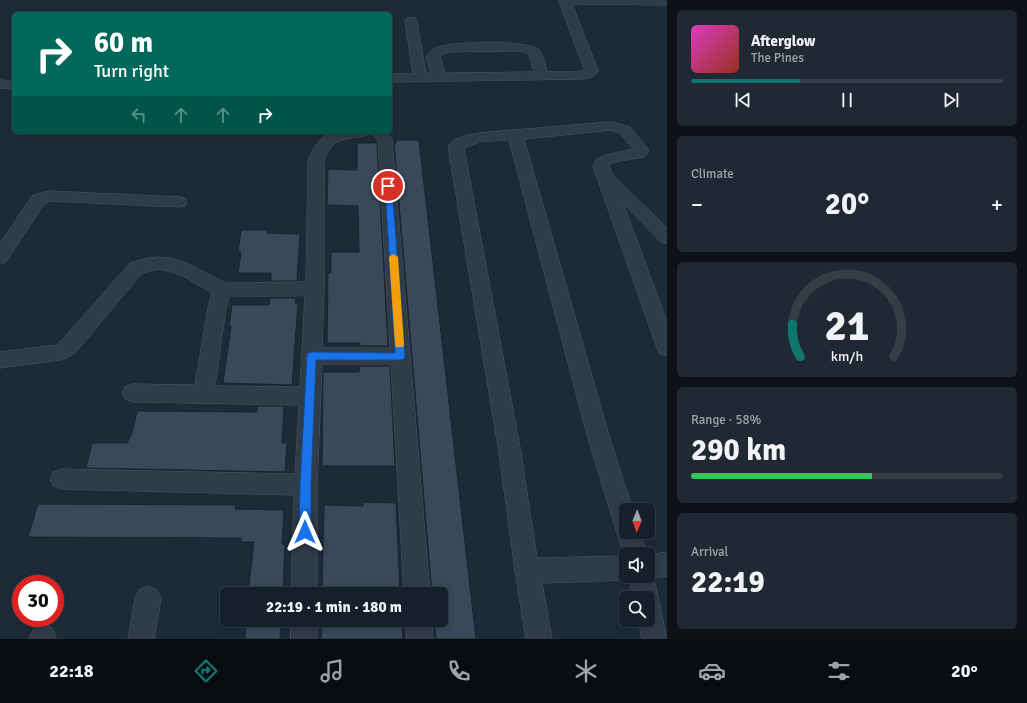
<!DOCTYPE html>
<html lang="en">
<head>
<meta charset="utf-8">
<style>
	body { margin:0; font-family:Signika,sans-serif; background:#1f2833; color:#f1f3f6; height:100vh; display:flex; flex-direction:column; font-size:15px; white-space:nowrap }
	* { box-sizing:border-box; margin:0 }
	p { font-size:13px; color:#9ea3a9 }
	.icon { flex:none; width:22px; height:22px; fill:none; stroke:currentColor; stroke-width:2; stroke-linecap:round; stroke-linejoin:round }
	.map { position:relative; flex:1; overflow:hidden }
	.side { display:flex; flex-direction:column; gap:10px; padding:10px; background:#0c1218; width:360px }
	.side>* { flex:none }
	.guide { position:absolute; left:12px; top:12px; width:380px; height:122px; border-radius:6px; box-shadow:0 2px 6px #0003,0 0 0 1px #353e47; background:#00695c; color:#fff; overflow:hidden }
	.needle { width:26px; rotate:181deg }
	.fabs { position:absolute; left:619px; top:503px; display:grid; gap:8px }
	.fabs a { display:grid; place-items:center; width:36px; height:36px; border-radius:6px; background:#16202b; box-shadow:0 2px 6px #0003,0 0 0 1px #353e47; font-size:20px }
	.speed { position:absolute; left:12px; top:575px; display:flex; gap:8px; font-size:20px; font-weight:700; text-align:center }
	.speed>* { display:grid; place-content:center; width:52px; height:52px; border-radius:50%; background:#16202b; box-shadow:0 2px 6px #0003,0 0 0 1px #353e47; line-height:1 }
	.speed .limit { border:6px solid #d22; background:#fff; color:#111 }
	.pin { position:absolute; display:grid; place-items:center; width:34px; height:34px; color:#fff; margin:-17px; border:2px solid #fff; border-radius:50%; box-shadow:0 1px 4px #0007 }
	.me { position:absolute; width:44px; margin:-22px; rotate:0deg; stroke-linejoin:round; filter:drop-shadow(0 0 3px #0008) }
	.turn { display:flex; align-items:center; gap:14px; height:84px; padding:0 16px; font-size:18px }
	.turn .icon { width:52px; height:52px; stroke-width:2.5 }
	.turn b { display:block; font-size:28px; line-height:34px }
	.lanes { display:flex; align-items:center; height:38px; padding:0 16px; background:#0003; justify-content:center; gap:20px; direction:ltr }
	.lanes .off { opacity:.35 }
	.big { font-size:30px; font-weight:700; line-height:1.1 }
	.side .tile { flex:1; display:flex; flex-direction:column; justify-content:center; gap:6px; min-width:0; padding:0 14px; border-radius:6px; background:#1f2833 }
	.side .dial { align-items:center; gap:0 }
	.dial svg { height:104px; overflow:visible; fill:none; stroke:#353e47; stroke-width:7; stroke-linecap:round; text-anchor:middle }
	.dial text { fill:#f1f3f6; stroke:none }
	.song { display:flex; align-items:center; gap:12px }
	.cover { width:48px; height:48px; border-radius:6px; background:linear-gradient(135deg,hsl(310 70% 55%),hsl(10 70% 35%)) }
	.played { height:4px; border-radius:2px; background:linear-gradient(90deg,#0f766e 35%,#353e47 35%) }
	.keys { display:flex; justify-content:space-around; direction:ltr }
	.heat { display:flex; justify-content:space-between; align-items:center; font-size:22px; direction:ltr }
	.charge { height:6px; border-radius:3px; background:linear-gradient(90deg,#34c759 58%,#353e47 0) }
	.trip { position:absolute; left:220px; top:587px; width:228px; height:40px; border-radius:6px; background:#16202b; box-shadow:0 2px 6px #0003,0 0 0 1px #353e47; font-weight:700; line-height:40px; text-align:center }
	.menu { display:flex; height:64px; justify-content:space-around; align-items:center; background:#090d11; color:#9ea3a9 }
	.menu .icon { width:28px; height:28px }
	.menu .selected { color:#0f766e }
	.menu b { font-size:18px; color:#f1f3f6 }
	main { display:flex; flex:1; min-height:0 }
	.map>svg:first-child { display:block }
</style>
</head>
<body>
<main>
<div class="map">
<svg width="667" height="639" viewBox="0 0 667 639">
	<rect width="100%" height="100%" fill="#1d2b39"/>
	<g fill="#394959" stroke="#19232f">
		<path d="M396,140h23l57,499h-40l-2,-19h7v-26h-9l-38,-451h2z"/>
		<path d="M357,143h20l11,203h-28v-3h-33l1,-70h3v-21h28l-1,-46 -31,-1 1,-36 29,1z"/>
		<path d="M241,230h26v3l33,1 -3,47h-26v-8h-33l3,-21h-3z"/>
		<path d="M270,298h26l-1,5h3l-6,82 -69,-2 8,-57h-2l3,-21h37z"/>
		<path d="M360,366h30l5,100h-73l1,-94h36z"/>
		<path d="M257,406h27l-2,37h5l-2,29 -199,-4 6,-25h35l5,-10 5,-22 120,1z"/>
		<path d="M363,502l33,1 4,91h-78l2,-89 39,1z"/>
		<path d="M38,504l198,1 -1,4 49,1 -2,34h3l-2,50h-35l6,-52h-13v-4l-213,-1z"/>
		<path d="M246,620h35l-1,19h-35z"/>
		<path d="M322,620h80l1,19h-82z"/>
	</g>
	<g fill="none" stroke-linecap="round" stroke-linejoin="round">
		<defs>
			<g id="minor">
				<path d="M559,0h108v5l-95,-1 26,66 -4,6 -10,3 -194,3v-8h23l-8,-53 2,-3h8l2,3 9,53 5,-1 -5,-16c3,-3 5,-7 9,-9 13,-7 92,-8 103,1 6,5 7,16 9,23h31l6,-2zM517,51l8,1 4,3 5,17 -89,1 -5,-16 3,-3 6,-2z"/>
				<path d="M0,80l14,1v8l-14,-1z"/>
				<path d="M612,122l18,5 15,18 4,6 -5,6 -30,5 -5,3 3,9 55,54v16l-6,-2 -38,-39 44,119v34l-7,-2 -3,-6 -64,-182 4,-7 9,-4 27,-6 -13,-16 -9,-3 -87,9 87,303 22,68h-7v22h14l7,22h-21v22h22v-21l19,-3v24l-13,2 13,61h-25l-4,-19h10v-22h-15l-4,-19 -3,1 -84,3 10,56h-26l-11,-68 -16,-118 -51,-307c6,-9 21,-11 31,-13zM509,140l80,302 35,114 -87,2 -16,-105 -57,-305 15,-6z"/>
				<path d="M335,132h51l6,7 38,455h-26l-13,-230h-69l-5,121v109h-26l3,-99 -233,-6 -8,-3 -3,-7 3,-7 8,-3 234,5 4,-69 -167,-3 -7,-3 -3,-6 3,-6 7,-3 63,1 13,-77 4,-15 -27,-16 -16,-6 -10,-2 -17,4 -65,78 -10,7 -7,2 -60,8v-16l56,-7 7,-6 67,-76 18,-5 11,-1 11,1 17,5 38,20 81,-1 2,-121c5,-15 12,-24 27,-29zM370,133l8,7 12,208h-68l2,-59v-128c7,-25 23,-21 44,-26zM305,296l-5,91 -85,-1 11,-78 3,-11z"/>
				<path d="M49,191l130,6 6,1 2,4 -2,4 -6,1 -129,-6 -6,3 -38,58 -6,2v-20l32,-48z"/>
				<path d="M148,586l9,4 4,9 -7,40h-26l7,-40 4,-9z"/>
				<rect x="291" y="620" width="26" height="19"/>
				<path d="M406,620h26l1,19h-26z"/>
				<path d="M43,624l9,4 4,9 -1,2h-26l5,-11z"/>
			</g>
		</defs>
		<use href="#minor" stroke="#4c5764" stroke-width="1"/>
		<use href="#minor" fill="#313c49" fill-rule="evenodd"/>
	</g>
	<path fill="#1a73e8" stroke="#114b97" d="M388,183l4,3 13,170 -1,3 -4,1h-84l-5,125v47l-2,3 -4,2 -4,-2 -2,-3 1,-47 7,-129 1,-3 4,-1 83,1 -10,-167z"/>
	<path fill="#f59e0b" d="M393,254l5,3 6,87 -1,3h-7l-1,-3 -6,-87z"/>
</svg>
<div class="fabs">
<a><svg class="needle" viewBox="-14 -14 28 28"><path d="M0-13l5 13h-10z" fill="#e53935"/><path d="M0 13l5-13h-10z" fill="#9ea3a9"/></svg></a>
<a><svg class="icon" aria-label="sound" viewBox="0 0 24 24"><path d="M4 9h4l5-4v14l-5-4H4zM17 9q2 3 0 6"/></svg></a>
<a><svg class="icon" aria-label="search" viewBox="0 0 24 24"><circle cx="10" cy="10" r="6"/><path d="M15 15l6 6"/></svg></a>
</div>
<div class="speed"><div class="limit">30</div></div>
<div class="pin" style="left:388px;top:186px;background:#d93025"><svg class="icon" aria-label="arrive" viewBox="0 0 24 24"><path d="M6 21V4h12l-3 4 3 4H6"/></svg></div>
<svg class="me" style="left:305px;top:532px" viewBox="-20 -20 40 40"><path d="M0-17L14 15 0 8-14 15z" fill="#1a73e8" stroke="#fff" stroke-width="4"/></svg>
<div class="trip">22:19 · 1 min · 180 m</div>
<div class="guide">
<div class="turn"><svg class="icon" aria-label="right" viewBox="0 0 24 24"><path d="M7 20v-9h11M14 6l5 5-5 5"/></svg><div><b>60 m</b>Turn right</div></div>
<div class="lanes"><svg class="icon off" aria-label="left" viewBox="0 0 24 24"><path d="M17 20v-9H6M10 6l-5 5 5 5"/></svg><svg class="icon off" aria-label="ahead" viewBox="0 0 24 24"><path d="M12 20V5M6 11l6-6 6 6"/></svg><svg class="icon off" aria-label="ahead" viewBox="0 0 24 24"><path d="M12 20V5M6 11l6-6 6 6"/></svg><svg class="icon" aria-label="right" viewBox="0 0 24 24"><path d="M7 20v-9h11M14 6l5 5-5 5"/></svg></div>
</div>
</div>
<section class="side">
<div class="tile">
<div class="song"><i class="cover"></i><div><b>Afterglow</b><p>The Pines</p></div></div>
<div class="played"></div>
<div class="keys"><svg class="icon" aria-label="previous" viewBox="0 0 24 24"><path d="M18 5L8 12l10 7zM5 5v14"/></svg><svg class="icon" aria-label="pause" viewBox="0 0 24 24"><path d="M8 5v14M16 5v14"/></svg><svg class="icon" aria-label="next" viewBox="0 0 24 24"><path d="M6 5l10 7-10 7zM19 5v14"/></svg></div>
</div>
<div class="tile"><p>Climate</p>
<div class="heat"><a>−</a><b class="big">20°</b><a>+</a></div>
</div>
<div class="tile dial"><svg viewBox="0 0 100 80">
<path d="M14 69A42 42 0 1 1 86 69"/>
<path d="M14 69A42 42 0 0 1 8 44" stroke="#0f766e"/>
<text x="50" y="56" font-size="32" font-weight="700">21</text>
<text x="50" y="72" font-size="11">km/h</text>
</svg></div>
<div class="tile"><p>Range · 58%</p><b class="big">290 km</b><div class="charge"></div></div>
<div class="tile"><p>Arrival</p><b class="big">22:19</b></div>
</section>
</main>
<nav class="menu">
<b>22:18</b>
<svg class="icon selected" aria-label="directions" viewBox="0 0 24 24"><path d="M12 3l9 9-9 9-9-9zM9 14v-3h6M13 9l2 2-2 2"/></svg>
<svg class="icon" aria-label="music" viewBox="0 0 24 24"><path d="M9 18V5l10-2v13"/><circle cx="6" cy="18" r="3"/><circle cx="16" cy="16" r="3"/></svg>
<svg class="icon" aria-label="phone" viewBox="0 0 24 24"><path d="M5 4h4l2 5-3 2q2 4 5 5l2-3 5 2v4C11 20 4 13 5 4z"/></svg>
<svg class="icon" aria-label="climate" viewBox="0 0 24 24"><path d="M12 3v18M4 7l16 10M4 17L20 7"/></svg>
<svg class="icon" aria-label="car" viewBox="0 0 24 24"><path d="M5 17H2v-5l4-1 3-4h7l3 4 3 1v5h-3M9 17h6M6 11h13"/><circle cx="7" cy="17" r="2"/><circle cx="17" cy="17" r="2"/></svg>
<svg class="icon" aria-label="filters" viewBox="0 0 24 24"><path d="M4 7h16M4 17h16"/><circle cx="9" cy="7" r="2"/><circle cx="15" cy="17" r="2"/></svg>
<b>20°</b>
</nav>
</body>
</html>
